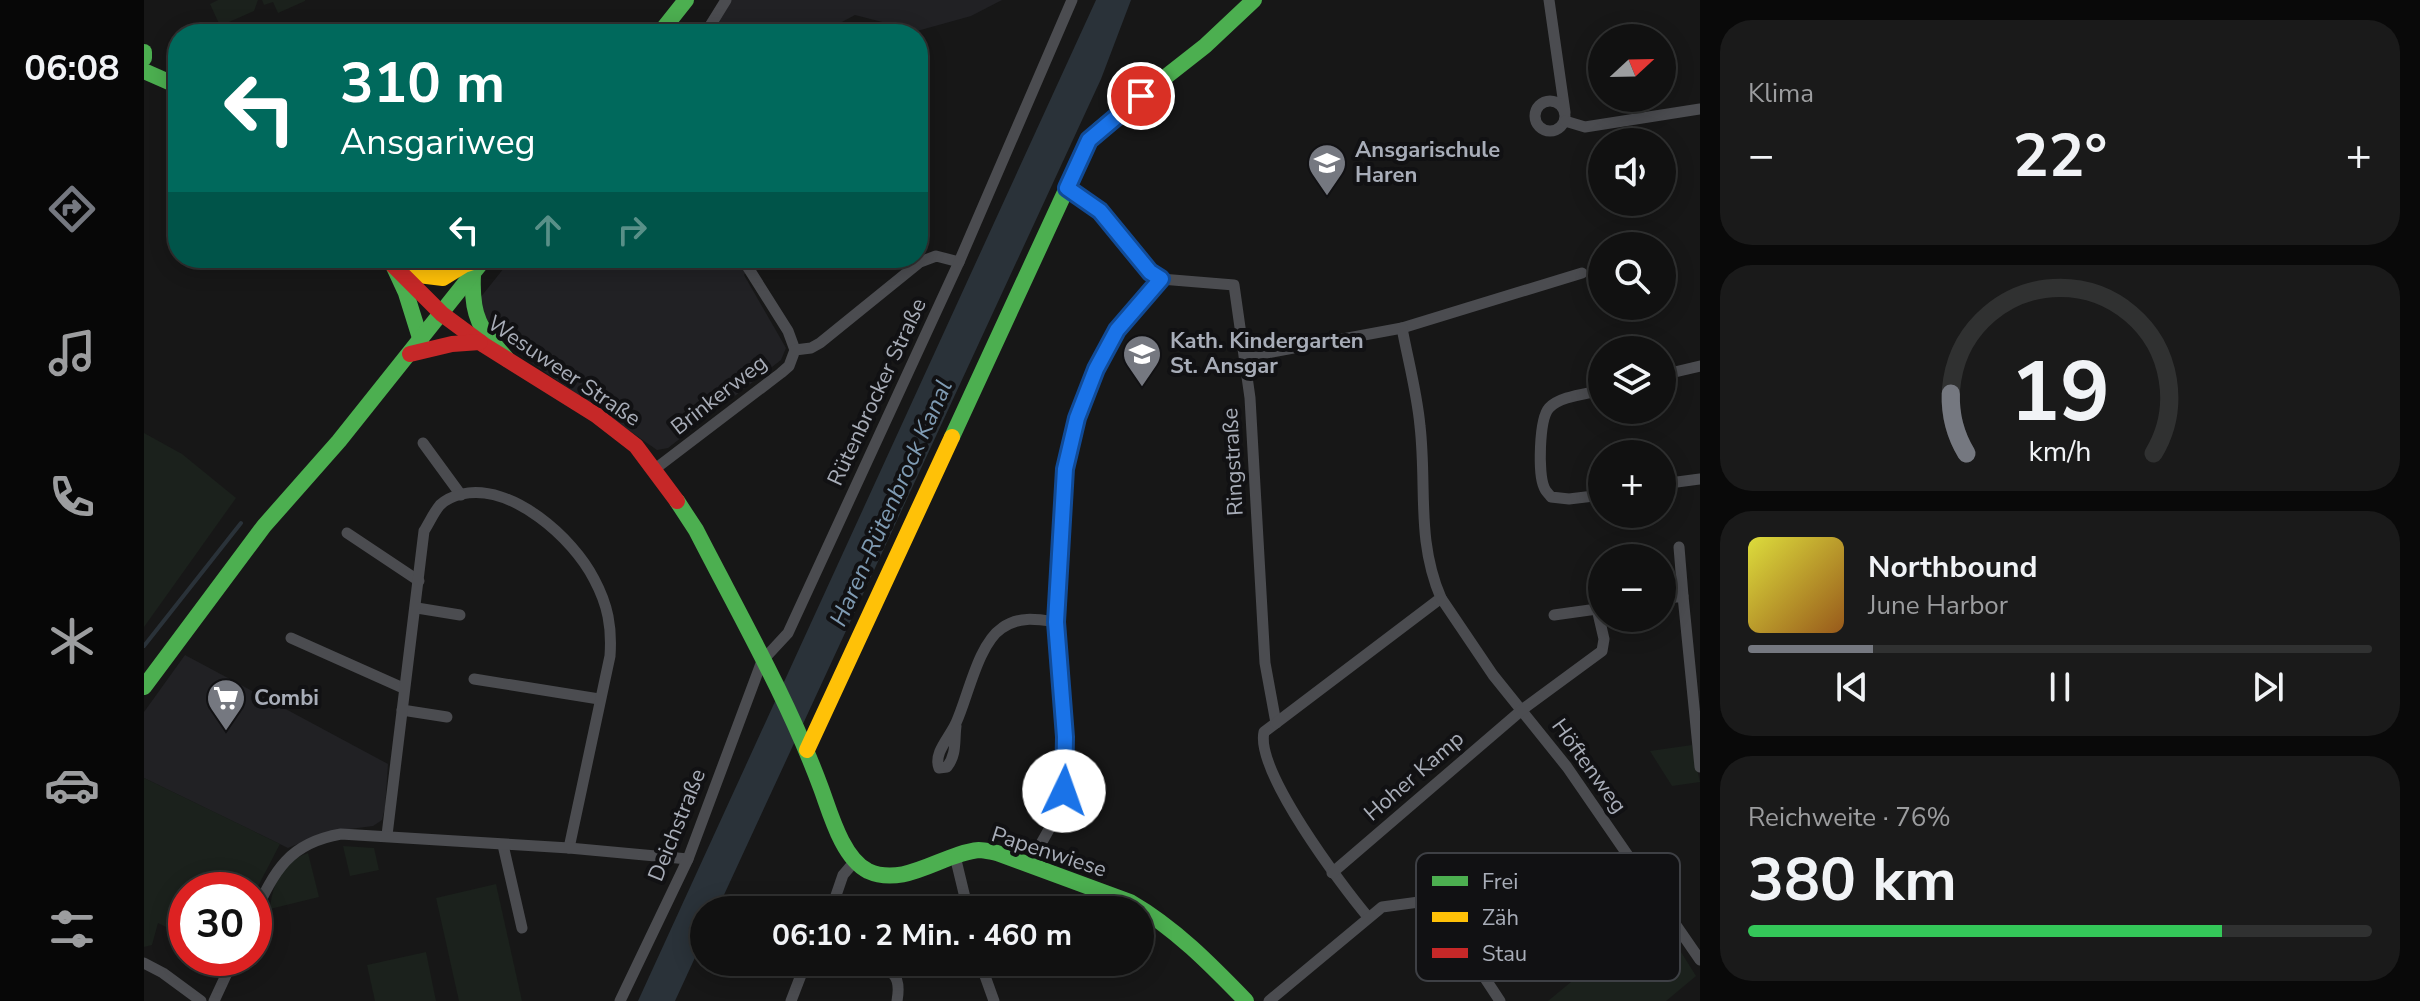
<!DOCTYPE html>
<html lang="de">
<head>
<meta charset="utf-8">
<style>
	body { margin:0; font-family:"Nunito Sans",sans-serif; background:#1a1a1a; color:#f1f3f6; height:100vh; display:flex; flex-direction:column; font-size:30px; white-space:nowrap }
	* { box-sizing:border-box; margin:0 }
	p { font-size:26px; color:#9c9d9f }
	.icon { flex:none; width:44px; height:44px; fill:none; stroke:currentColor; stroke-width:2; stroke-linecap:round; stroke-linejoin:round }
	.map { position:relative; flex:1; overflow:hidden }
	.drawer { display:flex; flex-direction:column; gap:20px; padding:20px; background:#090909; width:720px }
	.drawer>* { flex:none }
	.top-card { position:absolute; left:24px; top:24px; width:760px; height:244px; border-radius:32px; box-shadow:0 4px 20px #0003,0 0 0 2px #303131; background:#00695c; color:#fff; overflow:hidden }
	.needle { width:52px; rotate:68deg }
	.buttons { position:absolute; left:1444px; top:24px; display:grid; gap:16px }
	.buttons a { display:grid; place-items:center; width:88px; height:88px; border-radius:50%; background:#111; box-shadow:0 4px 20px #0003,0 0 0 2px #303131; font-size:40px }
	.speed { position:absolute; left:24px; top:872px; display:flex; gap:16px; font-size:40px; font-weight:700; text-align:center }
	.speed>* { display:grid; place-content:center; width:104px; height:104px; border-radius:50%; background:#111; box-shadow:0 4px 20px #0003,0 0 0 2px #303131; line-height:1 }
	.speed .limit { border:12px solid #d22; background:#fff; color:#111 }
	.pin { position:absolute; display:grid; place-items:center; width:68px; height:68px; color:#fff; margin:-34px; border:4px solid #fff; border-radius:50%; box-shadow:0 2px 8px #0007 }
	.me { position:absolute; width:88px; margin:-44px; rotate:3deg; stroke-linejoin:round; filter:drop-shadow(0 0 6px #0008) }
	.turn { display:flex; align-items:center; gap:28px; height:168px; padding:0 40px; font-size:36px }
	.turn .icon { width:104px; height:104px; stroke-width:2.5 }
	.turn b { display:block; font-size:56px; line-height:68px }
	.lanes { display:flex; align-items:center; height:76px; padding:0 40px; background:#0003; justify-content:center; gap:40px; direction:ltr }
	.lanes .off { opacity:.35 }
	.big { font-size:60px; font-weight:700; line-height:1.1 }
	.drawer .card { flex:1; display:flex; flex-direction:column; justify-content:center; gap:12px; min-width:0; padding:0 28px; border-radius:32px; background:#1a1a1a }
	.drawer .dial { align-items:center; gap:0 }
	.dial svg { height:208px; overflow:visible; fill:none; stroke:#303131; stroke-width:7; stroke-linecap:round; text-anchor:middle }
	.dial text { fill:#f1f3f6; stroke:none }
	.song { display:flex; align-items:center; gap:24px }
	.cover { width:96px; height:96px; border-radius:12px; background:linear-gradient(135deg,hsl(60 70% 55%),hsl(30 70% 35%)) }
	.played { height:8px; border-radius:4px; background:linear-gradient(90deg,#757880 20%,#303131 20%) }
	.keys { display:flex; justify-content:space-around; direction:ltr }
	.heat { display:flex; justify-content:space-between; align-items:center; font-size:44px; direction:ltr }
	.charge { height:12px; border-radius:6px; background:linear-gradient(90deg,#34c759 76%,#303131 0) }
	.trip { position:absolute; left:546px; top:896px; width:464px; height:80px; border-radius:40px; background:#111; box-shadow:0 4px 20px #0003,0 0 0 2px #303131; font-weight:700; line-height:80px; text-align:center }
	main { display:flex; flex:1; min-height:0 }
	.dock { display:flex; flex-direction:column; width:144px; justify-content:space-around; align-items:center; background:#070707; color:#9c9d9f }
	.dock .icon { width:56px; height:56px }
	.dock .on { color:#757880 }
	.dock b { font-size:36px; color:#f1f3f6 }
	.map>svg:first-child { display:block }
</style>
</head>
<body>
<main>
<nav class="dock">
<b>06:08</b>
<svg class="icon on" aria-label="directions" viewBox="0 0 24 24"><path d="M12 3l9 9-9 9-9-9zM9 14v-3h6M13 9l2 2-2 2"/></svg>
<svg class="icon" aria-label="music" viewBox="0 0 24 24"><path d="M9 18V5l10-2v13"/><circle cx="6" cy="18" r="3"/><circle cx="16" cy="16" r="3"/></svg>
<svg class="icon" aria-label="phone" viewBox="0 0 24 24"><path d="M5 4h4l2 5-3 2q2 4 5 5l2-3 5 2v4C11 20 4 13 5 4z"/></svg>
<svg class="icon" aria-label="climate" viewBox="0 0 24 24"><path d="M12 3v18M4 7l16 10M4 17L20 7"/></svg>
<svg class="icon" aria-label="car" viewBox="0 0 24 24"><path d="M5 17H2v-5l4-1 3-4h7l3 4 3 1v5h-3M9 17h6M6 11h13"/><circle cx="7" cy="17" r="2"/><circle cx="17" cy="17" r="2"/></svg>
<svg class="icon" aria-label="filters" viewBox="0 0 24 24"><path d="M4 7h16M4 17h16"/><circle cx="9" cy="7" r="2"/><circle cx="15" cy="17" r="2"/></svg>
</nav>
<div class="map">
<svg width="1556" height="1001" viewBox="0 0 1556 1001">
	<rect width="100%" height="100%" fill="#171717"/>
	<g fill="#212124">
		<path d="M578,0h280l-31,16 -54,15 -62,-16 -15,8 7,11h-150z"/>
		<path d="M368,258h246l-14,17 42,73 -5,12 -113,88 -11,2 -125,-87 -46,-44 -6,-21z"/>
		<path d="M41,655l203,109 -3,44 -3,12 -9,6 -46,6 -39,16 -144,-70v-66z"/>
	</g>
	<g fill="#1b211c">
		<path d="M74,0h40l-4,11 -34,15 -10,-22z"/>
		<path d="M118,0h43v1l-27,12 -5,-11 -9,3z"/>
		<path d="M0,433l38,21 54,44 -92,129z"/>
		<path d="M1548,745l8,37 -28,4 -22,-35z"/>
		<path d="M0,778l136,66 -26,50v-4h-68v47l-28,-14 -6,22 -8,2z"/>
		<path d="M199,846l31,2 5,22 -29,6z"/>
		<path d="M164,853l11,44 -49,12c2,-25 13,-48 38,-56z"/>
		<path d="M352,884l26,117h-63l-23,-103z"/>
		<path d="M1512,912l40,64 -30,25h-118z"/>
		<path d="M282,952l10,49h-61l-8,-36z"/>
	</g>
	<path fill="#2a3239" d="M952,0h35l-30,79 -384,831h-13v28l-29,63h-37z"/>
	<g fill="none" stroke-linecap="round" stroke-linejoin="round">
		<path stroke="#2a3239" stroke-width="4" d="M0,646l97,-123"/>
		<g stroke="#4b4c50" stroke-width="11">
			<path d="M1405,0l16,112"/>
			<path d="M561,34l21,-34"/>
			<circle cx="1406" cy="116" r="15"/>
			<path d="M1421,121l20,6 115,-18"/>
			<path d="M923,188l33,23 50,61 11,7 73,6 16,113 15,265 11,60 -12,9c-9,39 78,154 104,185"/>
			<path d="M598,258l46,73 7,19"/>
			<path d="M1258,328l180,-55"/>
			<path d="M1101,357l157,-29c6,32 15,65 18,98 7,61 -4,114 21,172l-165,125"/>
			<path d="M1518,375l38,-9"/>
			<path d="M1458,390c-15,4 -42,6 -53,18 -10,11 -11,66 -5,79 1,4 5,7 7,10l18,2 33,-4"/>
			<path d="M279,443l38,52"/>
			<path d="M511,469l126,-96 8,-7 6,-16 16,-2 9,-5 100,-81 16,-6 23,6"/>
			<path d="M1518,484l38,-5"/>
			<path d="M203,533l72,48"/>
			<path d="M1535,547l4,49"/>
			<path d="M1297,598l52,77 74,92 133,193"/>
			<path d="M1518,599l21,-3 17,171"/>
			<path d="M273,608l43,7"/>
			<path d="M1410,615l43,-6"/>
			<path d="M147,638l112,50"/>
			<path d="M330,679l125,20"/>
			<path d="M258,710l45,7"/>
			<path d="M812,726c-2,15 1,28 -9,41l-8,1c-6,-15 11,-31 17,-45 12,-26 22,-79 46,-95 17,-12 34,-9 54,-6"/>
			<path d="M243,835l37,-304c5,-8 10,-19 16,-26 6,-6 14,-9 22,-11 50,-11 111,44 132,85 14,26 18,48 16,77l-41,192"/>
			<path d="M359,845l19,83"/>
			<path d="M811,856l13,54"/>
			<path d="M885,865l32,-57 5,-34 -10,-152 9,-153 12,-51 19,-49 21,-39 44,-51"/>
			<path d="M1188,873l191,-164 79,-58 2,-12 -7,-30h5"/>
			<path d="M687,910l12,-35 12,-14"/>
			<path d="M110,915c21,-45 35,-72 87,-81l228,14 119,11"/>
			<path d="M716,962c26,7 43,6 37,39"/>
			<path d="M836,962l14,39"/>
			<path d="M0,963l19,10 38,28"/>
			<path d="M70,1001l20,-43"/>
			<path d="M476,1001l68,-142 74,-198 26,-28 171,-371 113,-262"/>
			<path d="M647,1001l15,-39"/>
			<path d="M1125,1001l113,-94 37,-5 12,3 15,14 54,82"/>
		</g>
		<g stroke="#4caf50" stroke-width="16">
			<path d="M515,34l27,-34"/>
			<path d="M0,52v6"/>
			<path d="M0,71l34,15"/>
			<path d="M249,265l13,28 15,48"/>
			<path d="M329,275c-2,42 7,54 34,84"/>
			<path d="M808,437l137,-297 9,-10 107,-84 49,-46"/>
			<path d="M533,501l19,29c43,84 92,169 125,258 9,24 21,70 47,83 37,17 75,-18 111,-21 6,0 12,2 18,3l133,49c45,26 80,62 116,99"/>
			<path d="M0,687l120,-161 75,-85 146,-183"/>
		</g>
		<g stroke="#ffc107" stroke-width="16">
			<path d="M258,273l41,5 21,-13 21,-7"/>
			<path d="M663,750l145,-313"/>
		</g>
		<g stroke="#c62828" stroke-width="16">
			<path d="M242,258l56,56 42,31 112,70 40,31 41,55"/>
			<path d="M266,354l42,-10 28,-2"/>
		</g>
	</g>
	<g fill="none" stroke-linecap="round" stroke-linejoin="round">
		<defs>
			<path id="route" d="M920,791l1,-54 -9,-115 9,-153 12,-51 19,-49 21,-39 44,-51 -11,-7 -50,-61 -33,-23 22,-48 52,-44"/>
		</defs>
		<use href="#route" stroke="#114b97" stroke-width="20"/>
		<use href="#route" stroke="#1a73e8" stroke-width="14"/>
	</g>
	<defs>
		<symbol id="school-pin" viewBox="-11 -11 22 30"><path d="M0 17L-7.5 6A9.5 9.5 0 1 1 7.5 6Z" fill="#757880" stroke="#111113"/><path d="M0-5L7-2L0 1L-7-2ZM-4 1L0 2.5L4 1V4Q0 6-4 4Z" fill="#fff"/></symbol>
		<symbol id="supermarket-pin" viewBox="-11 -11 22 30"><path d="M0 17L-7.5 6A9.5 9.5 0 1 1 7.5 6Z" fill="#757880" stroke="#111113"/><path d="M-6-5.5h2.5l.6 2H6L4.5 2H-2.5L-4.4-4H-6ZM-1.5 3.2a1.3 1.3 0 1 0 .1 0ZM3 3.2a1.3 1.3 0 1 0 .1 0Z" fill="#fff"/></symbol>
	</defs>
	<g fill-rule="evenodd">
		<use href="#school-pin" x="1161" y="141" width="44" height="60"/>
		<use href="#school-pin" x="976" y="332" width="44" height="60"/>
		<use href="#supermarket-pin" x="60" y="676" width="44" height="60"/>
	</g>
	<g text-anchor="middle" dominant-baseline="central" stroke-width="8" stroke-linejoin="round" paint-order="stroke">
		<g font-size="22" font-weight="bold" fill="#a8adb8" stroke="#111113" text-anchor="start">
			<text x="1211" y="150">Ansgarischule<tspan x="1211" dy="25">Haren</tspan></text>
			<text x="1026" y="341">Kath. Kindergarten<tspan x="1026" dy="25">St. Ansgar</tspan></text>
			<text x="110" y="698">Combi</text>
		</g>
		<g font-size="22" fill="#a8adb8" stroke="#111113">
			<text transform="translate(420 371) rotate(34)">Wesuweer Straße</text>
			<text transform="translate(733 392) rotate(-65)">Rütenbrocker Straße</text>
			<text transform="translate(575 395) rotate(-38)">Brinkerweg</text>
			<text transform="translate(1089 462) rotate(-93)">Ringstraße</text>
			<text transform="translate(1445 766) rotate(54)">Höftenweg</text>
			<text transform="translate(1270 776) rotate(-41)">Hoher Kamp</text>
			<text transform="translate(533 825) rotate(-68)">Deichstraße</text>
			<text transform="translate(905 852) rotate(18)">Papenwiese</text>
		</g>
		<g font-size="24" font-style="italic" fill="#7f9bb3" stroke="#111113">
			<text transform="translate(747 503) rotate(-66)">Haren-Rütenbrock Kanal</text>
		</g>
	</g>
	<rect x="1272" y="853" width="264" height="128" rx="12" fill="#111113" stroke="#3e4045" stroke-width="2"/>
	<rect x="1288" y="876" width="36" height="10" fill="#4caf50"/>
	<rect x="1288" y="912" width="36" height="10" fill="#ffc107"/>
	<rect x="1288" y="948" width="36" height="10" fill="#c62828"/>
	<g font-size="22" fill="#a8adb8">
		<text x="1338" y="889">Frei</text>
		<text x="1338" y="925">Zäh</text>
		<text x="1338" y="961">Stau</text>
	</g>
</svg>
<div class="buttons">
<a><svg class="needle" viewBox="-14 -14 28 28"><path d="M0-13l5 13h-10z" fill="#e53935"/><path d="M0 13l5-13h-10z" fill="#9c9d9f"/></svg></a>
<a><svg class="icon" aria-label="sound" viewBox="0 0 24 24"><path d="M4 9h4l5-4v14l-5-4H4zM17 9q2 3 0 6"/></svg></a>
<a><svg class="icon" aria-label="search" viewBox="0 0 24 24"><circle cx="10" cy="10" r="6"/><path d="M15 15l6 6"/></svg></a>
<a><svg class="icon" aria-label="layers" viewBox="0 0 24 24"><path d="M12 4l9 5-9 5-9-5zM3 14l9 5 9-5"/></svg></a>
<a>+</a>
<a>−</a>
</div>
<div class="speed"><div class="limit">30</div></div>
<div class="pin" style="left:997px;top:96px;background:#d93025"><svg class="icon" aria-label="arrive" viewBox="0 0 24 24"><path d="M6 21V4h12l-3 4 3 4H6"/></svg></div>
<svg class="me" style="left:920px;top:791px" viewBox="-20 -20 40 40"><circle r="19" fill="#fff"/><path d="M0-13L10 11 0 6-10 11z" fill="#1a73e8"/></svg>
<div class="trip">06:10 · 2 Min. · 460 m</div>
<div class="top-card">
<div class="turn"><svg class="icon" aria-label="left" viewBox="0 0 24 24"><path d="M17 20v-9H6M10 6l-5 5 5 5"/></svg><div><b>310 m</b>Ansgariweg</div></div>
<div class="lanes"><svg class="icon" aria-label="left" viewBox="0 0 24 24"><path d="M17 20v-9H6M10 6l-5 5 5 5"/></svg><svg class="icon off" aria-label="ahead" viewBox="0 0 24 24"><path d="M12 20V5M6 11l6-6 6 6"/></svg><svg class="icon off" aria-label="right" viewBox="0 0 24 24"><path d="M7 20v-9h11M14 6l5 5-5 5"/></svg></div>
</div>
</div>
<section class="drawer">
<div class="card"><p>Klima</p>
<div class="heat"><a>−</a><b class="big">22°</b><a>+</a></div>
</div>
<div class="card dial"><svg viewBox="0 0 100 80">
<path d="M14 69A42 42 0 1 1 86 69"/>
<path d="M14 69A42 42 0 0 1 8 46" stroke="#757880"/>
<text x="50" y="56" font-size="32" font-weight="700">19</text>
<text x="50" y="72" font-size="11">km/h</text>
</svg></div>
<div class="card">
<div class="song"><i class="cover"></i><div><b>Northbound</b><p>June Harbor</p></div></div>
<div class="played"></div>
<div class="keys"><svg class="icon" aria-label="previous" viewBox="0 0 24 24"><path d="M18 5L8 12l10 7zM5 5v14"/></svg><svg class="icon" aria-label="pause" viewBox="0 0 24 24"><path d="M8 5v14M16 5v14"/></svg><svg class="icon" aria-label="next" viewBox="0 0 24 24"><path d="M6 5l10 7-10 7zM19 5v14"/></svg></div>
</div>
<div class="card"><p>Reichweite · 76%</p><b class="big">380 km</b><div class="charge"></div></div>
</section>
</main>
</body>
</html>
